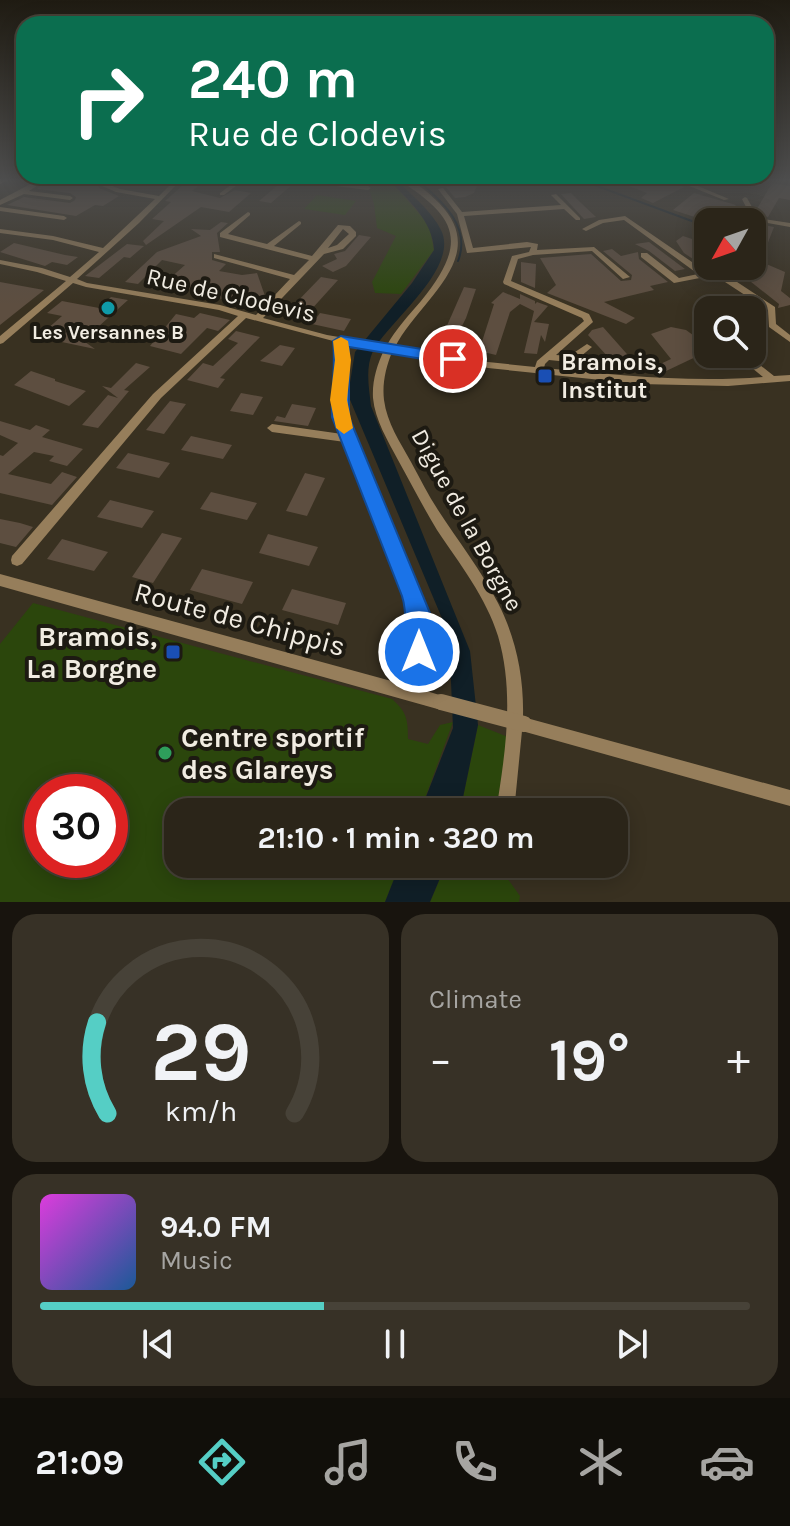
<!DOCTYPE html>
<html lang="en">
<head>
<meta charset="utf-8">
<style>
	body { margin:0; font-family:Karla,sans-serif; background:#373126; color:#f1f3f6; height:100vh; display:flex; flex-direction:column; font-size:30px; white-space:nowrap }
	* { box-sizing:border-box; margin:0 }
	p { font-size:26px; color:#a6a5a2 }
	.icon { flex:none; width:44px; height:44px; fill:none; stroke:currentColor; stroke-width:2; stroke-linecap:round; stroke-linejoin:round }
	.map { position:relative; height:902px; overflow:hidden }
	.panel { display:flex; flex-direction:column; gap:12px; padding:12px; background:#18140e; flex:1 }
	.panel>* { flex:none }
	.hud { position:absolute; left:16px; top:16px; width:758px; height:168px; border-radius:24px; box-shadow:0 4px 20px #0003,0 0 0 2px #474238; background:#0b6e4f; color:#fff; overflow:hidden }
	.needle { width:52px; rotate:230deg }
	.tools { position:absolute; left:694px; top:208px; display:grid; gap:16px }
	.tools a { display:grid; place-items:center; width:72px; height:72px; border-radius:16px; background:#2b2519; box-shadow:0 4px 20px #0003,0 0 0 2px #474238; font-size:40px }
	.speed { position:absolute; left:24px; top:774px; display:flex; gap:16px; font-size:40px; font-weight:700; text-align:center }
	.speed>* { display:grid; place-content:center; width:104px; height:104px; border-radius:50%; background:#2b2519; box-shadow:0 4px 20px #0003,0 0 0 2px #474238; line-height:1 }
	.speed .limit { border:12px solid #d22; background:#fff; color:#111 }
	.pin { position:absolute; display:grid; place-items:center; width:68px; height:68px; color:#fff; margin:-34px; border:4px solid #fff; border-radius:50%; box-shadow:0 2px 8px #0007 }
	.me { position:absolute; width:88px; margin:-44px; rotate:0deg; stroke-linejoin:round; filter:drop-shadow(0 0 6px #0008) }
	.turn { display:flex; align-items:center; gap:28px; height:168px; padding:0 40px; font-size:36px }
	.turn .icon { width:104px; height:104px; stroke-width:2.5 }
	.turn b { display:block; font-size:56px; line-height:68px }
	.big { font-size:60px; font-weight:700; line-height:1.1 }
	.panel .tile { flex:1; display:flex; flex-direction:column; justify-content:center; gap:12px; min-width:0; padding:0 28px; border-radius:24px; background:#373126 }
	.panel .dial { align-items:center; gap:0 }
	.dial svg { height:208px; overflow:visible; fill:none; stroke:#474238; stroke-width:7; stroke-linecap:round; text-anchor:middle }
	.dial text { fill:#f1f3f6; stroke:none }
	.song { display:flex; align-items:center; gap:24px }
	.cover { width:96px; height:96px; border-radius:12px; background:linear-gradient(135deg,hsl(300 70% 55%),hsl(210 70% 35%)) }
	.played { height:8px; border-radius:4px; background:linear-gradient(90deg,#55cec5 40%,#474238 40%) }
	.keys { display:flex; justify-content:space-around; direction:ltr }
	.heat { display:flex; justify-content:space-between; align-items:center; font-size:44px; direction:ltr }
	.panel .tiles { flex:1; display:grid; gap:12px; grid-template-columns:1fr 1fr }
	.tile:last-child { grid-column:span 2 }
	.trip { position:absolute; left:164px; top:798px; width:464px; height:80px; border-radius:24px; background:#2b2519; box-shadow:0 4px 20px #0003,0 0 0 2px #474238; font-weight:700; line-height:80px; text-align:center }
	.dock { display:flex; height:128px; justify-content:space-around; align-items:center; background:#110f0a; color:#a6a5a2 }
	.dock .icon { width:56px; height:56px }
	.dock .active { color:#55cec5 }
	.dock b { font-size:36px; color:#f1f3f6 }
	.map>svg:first-child { display:block }
</style>
</head>
<body>
<div class="map">
<svg width="790" height="902" viewBox="0 0 790 902">
	<rect width="100%" height="100%" fill="#393121"/>
	<g fill="#2b460c" fill-rule="evenodd">
		<path d="M366,179h21l4,3 -3,3h6l29,33 7,11 4,21 -33,44 -26,-1 -3,-11 24,-46 -19,-8 -3,-24z"/>
		<path d="M317,195l39,6 -11,14 -41,-6z"/>
		<path d="M33,603l359,96c15,13 16,21 16,40l20,5 12,-19 13,-3 -33,90h-242v52h222l-15,38h-385v-258zM42,792h68v68h-68z"/>
		<path d="M478,725l30,12 -12,75h-36z"/>
		<path d="M446,864h51l23,32 -1,6h-89z"/>
	</g>
	<g fill="#101f27">
		<path d="M387,179h9c14,15 36,32 45,51 19,38 -52,91 -68,121 -8,17 -4,37 -2,55l99,245 8,74 -18,87h-40l33,-84 -4,-93 -101,-240 7,-43 57,-69 22,-33c-1,-29 -27,-52 -47,-71z"/>
		<path d="M400,864h46l-16,38h-45z"/>
	</g>
	<g fill="none" stroke-linecap="round" stroke-linejoin="round">
		<g stroke="#101f27" stroke-width="2">
			<path d="M578,179l130,48"/>
			<path d="M421,183c23,20 50,45 37,78"/>
		</g>
	</g>
	<g fill="#5d4e40">
		<path d="M50,179h51l-4,4 2,5 20,8 -16,10 -8,-1 -19,11 -69,-11 17,-8 46,6 5,-3 1,-3 -6,-4 -33,-4z"/>
		<path d="M190,179h16l-14,12 28,7 15,-8 16,3 -22,19 -28,-5 -55,38 -3,-4 21,-20 -12,-2 19,-17 -6,-1z"/>
		<path d="M611,179h50l23,8 -31,16 -12,-5 6,-5z"/>
		<path d="M284,180l10,3 -23,20 -12,-2z"/>
		<path d="M478,183l-4,10 -9,4 -10,1 -9,-11z"/>
		<path d="M772,183l18,3v14l-11,-2 -11,19 -14,-3z"/>
		<path d="M571,193l10,10 15,14 -12,2 -23,-25z"/>
		<path d="M694,193l42,12 -3,3 8,2 -9,9 -20,-6 -8,7 -31,-10z"/>
		<path d="M221,222l7,1 -11,10 3,19h-8v8l14,4 -7,7 23,4 15,-2 8,23 -9,10 -62,-13 4,-5 -3,-3 -9,7 -25,-6 24,-21 -23,-5 -24,24 -13,-2 32,-30 44,-16 -10,-7 19,1z"/>
		<path d="M752,223l22,4 -7,18 -15,-4z"/>
		<path d="M359,235l12,2 -25,29 -13,6 -11,-6 15,-7 -3,-5 11,-3z"/>
		<path d="M683,236l12,4 13,19v7l7,4 -10,-3 -21,-14 -8,-12z"/>
		<path d="M649,242l36,27 -10,2 -26,-20 -14,-7z"/>
		<path d="M14,243l51,12 13,2 -11,8 -15,-3 -7,4 -45,-14z"/>
		<path d="M127,244l17,2 -14,12 -6,-1 -25,21 -14,-2z"/>
		<path d="M612,249l9,7 17,-4 1,7 29,23 -18,4 4,4 -50,12 31,16 -9,6 -79,-31 9,-8 -16,-27 51,-4 30,27 10,-1 1,-5 -29,-24z"/>
		<path d="M521,262l15,2 -1,24 -14,-6z"/>
		<path d="M764,263l21,9 -4,19 9,7v7l-12,3 1,-4 -48,-38z"/>
		<path d="M321,277l17,3 -29,32 -18,-4z"/>
		<path d="M0,282l44,8 -44,35z"/>
		<path d="M464,287l12,2 -10,29 -15,30 -13,-2z"/>
		<path d="M503,292l17,7v-5l15,7v3l2,-2 11,4 -14,16 15,2 -4,18 -4,-7 -4,19 -13,-1 10,-42 -14,-7 -10,8 -14,43 -17,-4 15,-47 -3,-1z"/>
		<path d="M111,297l17,3 -40,36 -17,-4 24,17 -57,-12 24,-21 -15,-3 15,-12 37,7z"/>
		<path d="M200,313l30,7 -12,11 -11,-3 -26,26 -31,-8 26,-32 18,4z"/>
		<path d="M320,313l31,6 -7,12 -32,-7z"/>
		<path d="M603,327l31,35 17,-3 -5,12 -28,1 1,-3 -31,-34 4,-5z"/>
		<path d="M671,327l15,3 22,16v8h22l8,11h-9l3,4h-12l-6,-12 -10,-4 -40,19 -8,-6 15,-7 -20,-25z"/>
		<path d="M236,331l24,6 -40,41 5,1 -7,9 -31,-8 16,-17 10,3 25,-23 -10,-4z"/>
		<path d="M280,345l15,3 -13,18 -22,-5z"/>
		<path d="M136,363l14,4 -26,23 5,1 -31,37 -16,-3 26,-30 10,3 -16,-12 9,2z"/>
		<path d="M31,371l24,8v2l31,10 -17,15 -55,-21z"/>
		<path d="M241,393l22,4 -10,18 -23,-4z"/>
		<path d="M170,401l16,3 -22,30 -18,-4z"/>
		<path d="M292,404l24,4 -8,18 -34,-5 3,-5 8,2z"/>
		<path d="M0,421l30,9 6,-5 14,5 -8,7 41,12 -16,17 -18,-5 5,-5 -20,-4 -26,22 43,10 11,-12 15,5 -25,28 -52,-12v-38l3,1 15,-13 -18,-8z"/>
		<path d="M191,436l41,9 -9,14 -42,-9z"/>
		<path d="M128,453l42,10 -11,15 -43,-10z"/>
		<path d="M305,473l20,5 -18,38 -21,-5z"/>
		<path d="M211,492l46,11 -10,17 -47,-11z"/>
		<path d="M110,500l44,11 -12,17 -45,-11z"/>
		<path d="M0,519l20,4 13,4 -17,20 -16,-4z"/>
		<path d="M162,533l20,5 -29,45 -21,-6z"/>
		<path d="M268,534l50,13 -9,19 -50,-13z"/>
		<path d="M62,539l46,13 -14,19 -47,-12z"/>
		<path d="M202,569l51,13 -11,22 -52,-14z"/>
		<path d="M292,589l54,14 -8,22 -56,-15z"/>
	</g>
	<g fill="none" stroke-linecap="round" stroke-linejoin="round">
		<g fill="#967e5b" fill-rule="evenodd">
			<path d="M3,179h7l-10,5v-4z"/>
			<path d="M40,179h7l-18,12 41,5 3,2 -3,2 -46,-6 -24,11v-5z"/>
			<path d="M106,179l3,2 -2,3 13,5 39,7 17,-17h6l-43,44 -62,56 10,4 133,22 36,10 34,-36 -76,-21v-4l80,21 15,-15 -89,-23v-4l28,-21 2,1v2l-22,19 39,10 32,-23 2,1v2l-27,22 38,10 26,-31 12,1 6,6v4l-13,13 -19,5 -61,64 64,17 60,10c9,-16 22,-30 34,-44 48,-59 37,-84 -24,-122 16,-1 31,13 42,24 53,54 -20,97 -44,144l93,15 47,5 2,-6 47,-40 -2,-3 -78,-34 -1,-2 9,-26 17,-4 2,-5 -64,6 -10,-39 -19,-25 5,-1 19,24 99,-7 -10,-10 5,-1 24,24v2h-4l-12,-11 -100,7 9,32 54,-6 11,2 -1,6 57,-3 36,30 -7,2 -31,-28 -59,4 -15,4 -7,22 78,33 4,8 -37,33 13,1 18,-12 5,3 -12,10 19,2 5,3 -5,3 -50,-5 -4,4 -1,4c73,7 146,15 219,9l-28,-23h11l28,22 16,-1v6l-62,5 -88,-2 -97,-10 -4,1 -4,-2 -47,-5 -96,-16c-6,15 -10,31 -8,48 3,23 16,42 27,62 9,16 17,33 27,48 20,31 43,60 60,93 18,35 26,74 25,114l267,73v16l-268,-75 -8,81h-18c9,-58 19,-118 2,-176 -12,-39 -39,-73 -61,-106 -14,-23 -26,-47 -39,-70 -10,-19 -23,-40 -25,-62 -1,-17 4,-33 11,-48l-38,-6 -1,73 81,196v39l-6,37 26,8 3,5 -3,5 -5,3 -441,-124v-12l406,111 6,-33v-39l-67,-171 -73,-10 -5,-4 5,-4 70,10 -7,-17 -1,-10 3,-65 -91,-24 -85,80 -139,166 -5,2 -5,-2 -1,-4 1,-4 141,-162 85,-78 -19,-6 -133,-23 -13,-4 -70,60 -3,1v-8l66,-55 -29,-9 -37,-8v-4l42,8 28,9 29,-25 -46,-12 -53,-7v-4l53,7 50,12 52,-49 -39,-7 -16,-7v-2zM343,229l6,5 -12,11 -9,3z"/>
			<path d="M239,179h6l-21,16h-4v-2z"/>
			<path d="M293,179h15l60,7 3,2 -3,2 -72,-9z"/>
			<path d="M677,179h4l48,20 -5,1 -47,-19z"/>
			<path d="M745,197l2,1 5,9 -1,10 39,6v4l-45,-8 1,-12 -4,-8z"/>
			<path d="M0,207l64,9 3,2 -3,2 -64,-9z"/>
			<path d="M625,216l83,57 9,2 1,-9h8l-1,11 6,1 44,29 1,17 14,11v7l-21,-15 -1,-17 -43,-28 -20,-5 -31,6 -33,-26v-4h6l32,25 19,-4 -74,-54 -21,3 -17,8 -4,-2 17,-9z"/>
		</g>
		<path stroke="#967e5b" stroke-width="16" d="M441,702l83,22"/>
	</g>
	<linearGradient id="sky" x2="0" y2="1"><stop stop-color="#1f1b12"/><stop offset="0.59" stop-color="#4e4e4e"/><stop offset="1" stop-color="#4e4e4e" stop-opacity="0"/></linearGradient>
	<rect width="790" height="305" fill="url(#sky)"/>
	<path fill="#1a73e8" stroke="#114b97" stroke-width="2" d="M341,336l112,18 8,5 -8,5 -104,-17v70l81,196 1,39 -4,8 -8,3 -9,-3c-8,-20 -1,-43 -8,-64l-70,-179c-1,-26 4,-51 1,-76z"/>
	<path fill="#f59e0b" d="M341,337l7,4 3,19 -4,40 6,28 -9,6 -8,-6 -6,-28 5,-40 -2,-19z"/>
	<circle fill="#0f9aa8" stroke="#1d1a12" stroke-width="3" cx="108" cy="308" r="8"/>
	<g fill="#1a4fb4" stroke="#1d1a12" stroke-width="3">
		<rect x="537" y="368" width="16" height="16" rx="4"/>
		<rect x="165" y="644" width="16" height="16" rx="4"/>
	</g>
	<circle fill="#2e9e5b" stroke="#1d1a12" stroke-width="3" cx="165" cy="753" r="8"/>
	<g text-anchor="middle" dominant-baseline="central" stroke-width="8" stroke-linejoin="round" paint-order="stroke">
		<g font-size="20" font-weight="bold" fill="#f1ece2" stroke="#1d1a12">
			<text x="108" y="332">Les Versannes B</text>
		</g>
		<g font-size="24" fill="#f1ece2" stroke="#1d1a12">
			<text transform="translate(231 295) rotate(13)">Rue de Clodevis</text>
			<text transform="translate(467 520) rotate(61)">Digue de la Borgne</text>
		</g>
		<g font-size="24" font-weight="bold" fill="#f1ece2" stroke="#1d1a12" text-anchor="start">
			<text x="561" y="362">Bramois,<tspan x="561" dy="28">Institut</tspan></text>
		</g>
		<g font-size="28" fill="#f1ece2" stroke="#1d1a12">
			<text transform="translate(240 619) rotate(15)">Route de Chippis</text>
		</g>
		<g font-size="28" font-weight="bold" fill="#f1ece2" stroke="#1d1a12" text-anchor="end">
			<text x="157" y="636">Bramois,<tspan x="157" dy="32">La Borgne</tspan></text>
			<text x="181" y="737" text-anchor="start">Centre sportif<tspan x="181" dy="32">des Glareys</tspan></text>
		</g>
	</g>
</svg>
<div class="tools">
<a><svg class="needle" viewBox="-14 -14 28 28"><path d="M0-13l5 13h-10z" fill="#e53935"/><path d="M0 13l5-13h-10z" fill="#a6a5a2"/></svg></a>
<a><svg class="icon" aria-label="search" viewBox="0 0 24 24"><circle cx="10" cy="10" r="6"/><path d="M15 15l6 6"/></svg></a>
</div>
<div class="speed"><div class="limit">30</div></div>
<div class="pin" style="left:453px;top:359px;background:#d93025"><svg class="icon" aria-label="arrive" viewBox="0 0 24 24"><path d="M6 21V4h12l-3 4 3 4H6"/></svg></div>
<svg class="me" style="left:419px;top:652px" viewBox="-20 -20 40 40"><circle r="17" fill="#1a73e8" stroke="#fff" stroke-width="3"/><path d="M0-11L8 9 0 5-8 9z" fill="#fff"/></svg>
<div class="trip">21:10 · 1 min · 320 m</div>
<div class="hud">
<div class="turn"><svg class="icon" aria-label="right" viewBox="0 0 24 24"><path d="M7 20v-9h11M14 6l5 5-5 5"/></svg><div><b>240 m</b>Rue de Clodevis</div></div>
</div>
</div>
<section class="panel">
<div class="tiles">
<div class="tile dial"><svg viewBox="0 0 100 80">
<path d="M14 69A42 42 0 1 1 86 69"/>
<path d="M14 69A42 42 0 0 1 10 34" stroke="#55cec5"/>
<text x="50" y="56" font-size="32" font-weight="700">29</text>
<text x="50" y="72" font-size="11">km/h</text>
</svg></div>
<div class="tile"><p>Climate</p>
<div class="heat"><a>−</a><b class="big">19°</b><a>+</a></div>
</div>
<div class="tile">
<div class="song"><i class="cover"></i><div><b>94.0 FM</b><p>Music</p></div></div>
<div class="played"></div>
<div class="keys"><svg class="icon" aria-label="previous" viewBox="0 0 24 24"><path d="M18 5L8 12l10 7zM5 5v14"/></svg><svg class="icon" aria-label="pause" viewBox="0 0 24 24"><path d="M8 5v14M16 5v14"/></svg><svg class="icon" aria-label="next" viewBox="0 0 24 24"><path d="M6 5l10 7-10 7zM19 5v14"/></svg></div>
</div>
</div>
</section>
<nav class="dock">
<b>21:09</b>
<svg class="icon active" aria-label="directions" viewBox="0 0 24 24"><path d="M12 3l9 9-9 9-9-9zM9 14v-3h6M13 9l2 2-2 2"/></svg>
<svg class="icon" aria-label="music" viewBox="0 0 24 24"><path d="M9 18V5l10-2v13"/><circle cx="6" cy="18" r="3"/><circle cx="16" cy="16" r="3"/></svg>
<svg class="icon" aria-label="phone" viewBox="0 0 24 24"><path d="M5 4h4l2 5-3 2q2 4 5 5l2-3 5 2v4C11 20 4 13 5 4z"/></svg>
<svg class="icon" aria-label="climate" viewBox="0 0 24 24"><path d="M12 3v18M4 7l16 10M4 17L20 7"/></svg>
<svg class="icon" aria-label="car" viewBox="0 0 24 24"><path d="M5 17H2v-5l4-1 3-4h7l3 4 3 1v5h-3M9 17h6M6 11h13"/><circle cx="7" cy="17" r="2"/><circle cx="17" cy="17" r="2"/></svg>
</nav>
</body>
</html>
